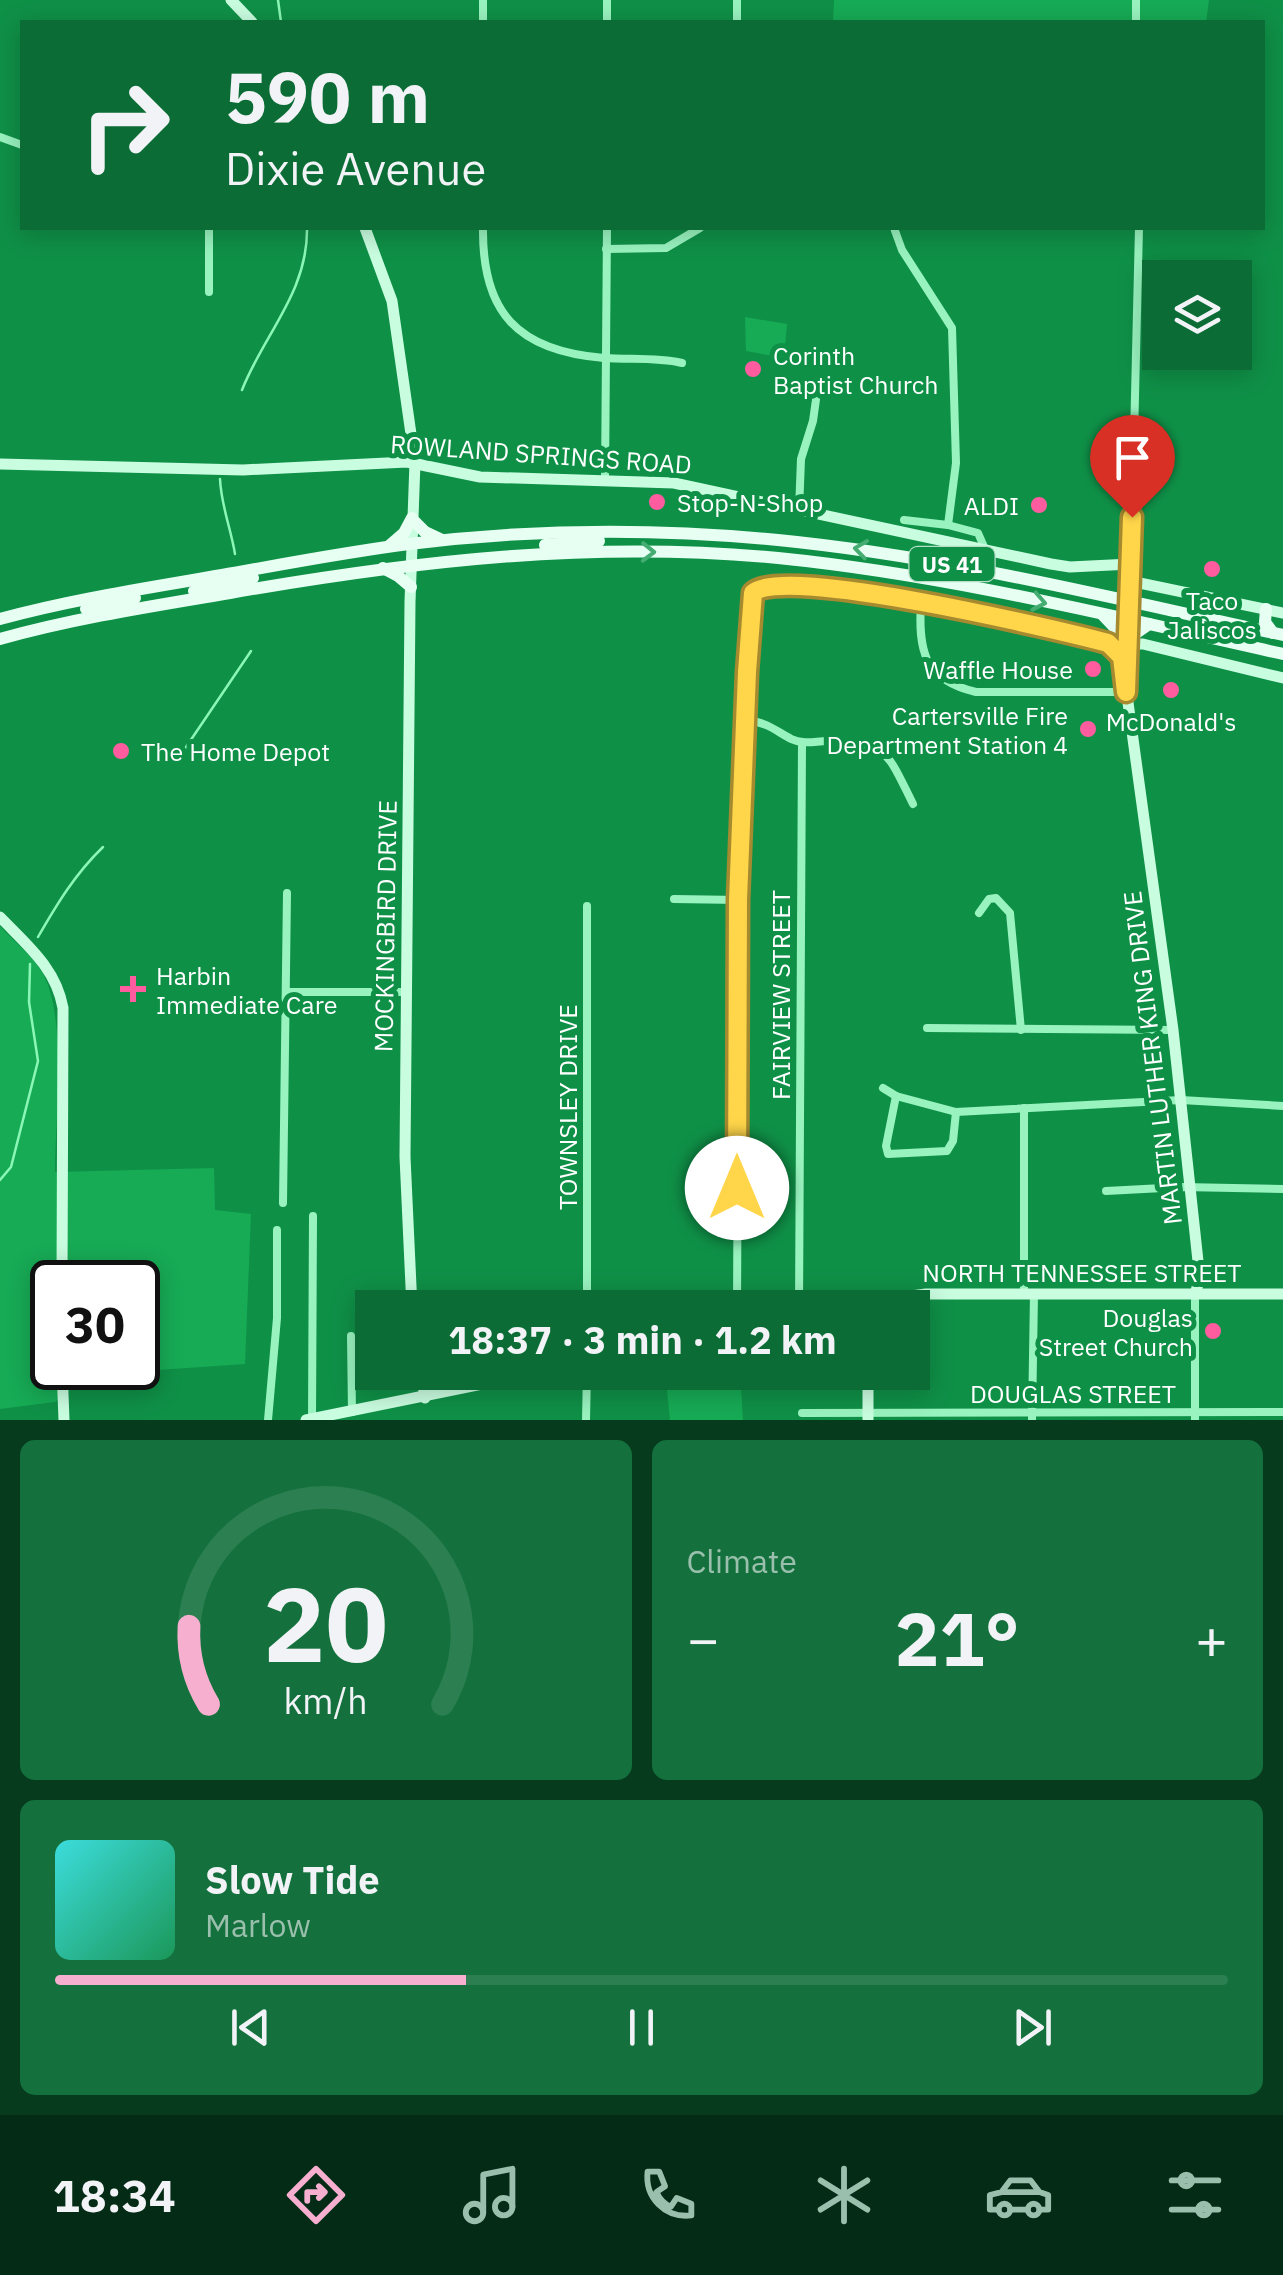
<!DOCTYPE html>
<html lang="en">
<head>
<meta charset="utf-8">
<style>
	body { margin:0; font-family:"IBM Plex Sans",sans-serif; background:#14713d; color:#f1f3f6; height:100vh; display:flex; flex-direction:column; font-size:38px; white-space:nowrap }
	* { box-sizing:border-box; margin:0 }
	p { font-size:32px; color:#9ac0ad }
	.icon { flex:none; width:55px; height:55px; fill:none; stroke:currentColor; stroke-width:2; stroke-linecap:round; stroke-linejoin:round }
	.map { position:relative; height:1420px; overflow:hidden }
	.panel { display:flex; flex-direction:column; gap:20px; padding:20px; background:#063b1d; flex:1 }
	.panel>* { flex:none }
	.top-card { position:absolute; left:20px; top:20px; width:1245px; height:210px; border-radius:0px; box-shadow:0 5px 25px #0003; background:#0b6c35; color:#f1f3f6; overflow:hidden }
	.buttons { position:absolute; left:1142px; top:260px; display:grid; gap:20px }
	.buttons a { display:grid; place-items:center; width:110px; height:110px; border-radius:0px; background:#0b6c35; box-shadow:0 5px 25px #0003; font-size:50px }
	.speed { position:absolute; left:30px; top:1260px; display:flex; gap:20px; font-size:50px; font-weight:700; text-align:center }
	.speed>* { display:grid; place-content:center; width:130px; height:130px; border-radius:50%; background:#0b6c35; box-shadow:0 5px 25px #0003; line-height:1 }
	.speed .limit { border:5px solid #111; border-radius:15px; background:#fff; color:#111 }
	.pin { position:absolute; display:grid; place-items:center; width:85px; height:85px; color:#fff; margin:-102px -42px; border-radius:50% 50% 50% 0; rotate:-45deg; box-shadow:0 0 10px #0007 }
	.pin .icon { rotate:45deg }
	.me { position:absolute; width:110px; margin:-55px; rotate:0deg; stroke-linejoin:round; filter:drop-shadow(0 0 8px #0008) }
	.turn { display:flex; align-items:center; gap:35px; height:210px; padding:0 40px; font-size:45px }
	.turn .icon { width:130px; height:130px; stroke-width:2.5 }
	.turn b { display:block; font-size:70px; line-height:85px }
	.big { font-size:75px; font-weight:700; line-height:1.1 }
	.panel .tile { flex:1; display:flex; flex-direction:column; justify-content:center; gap:15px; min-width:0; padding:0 35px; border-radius:15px; background:#14713d }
	.panel .dial { align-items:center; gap:0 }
	.dial svg { height:260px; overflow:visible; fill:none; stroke:#2b7f50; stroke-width:7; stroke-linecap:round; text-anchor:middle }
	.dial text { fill:#f1f3f6; stroke:none }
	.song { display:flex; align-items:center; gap:30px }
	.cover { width:120px; height:120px; border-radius:15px; background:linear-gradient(135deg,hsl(180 70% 55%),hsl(150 70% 35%)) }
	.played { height:10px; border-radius:5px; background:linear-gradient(90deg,#f7afcf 35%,#2b7f50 35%) }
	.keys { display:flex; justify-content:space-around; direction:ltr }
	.heat { display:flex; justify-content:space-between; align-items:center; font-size:55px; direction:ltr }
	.panel .tiles { flex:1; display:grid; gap:20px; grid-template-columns:1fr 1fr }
	.tile:last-child { grid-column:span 2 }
	.trip { position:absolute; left:355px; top:1290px; width:575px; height:100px; border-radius:0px; background:#0b6c35; box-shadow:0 5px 25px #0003; font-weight:700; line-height:100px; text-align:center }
	.dock { display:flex; height:160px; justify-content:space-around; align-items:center; background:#042b15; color:#9ac0ad }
	.dock .icon { width:70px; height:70px }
	.dock .current { color:#f7afcf }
	.dock b { font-size:45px; color:#f1f3f6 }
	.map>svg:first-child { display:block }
</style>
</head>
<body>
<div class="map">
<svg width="1283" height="1420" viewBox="0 0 1283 1420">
	<rect width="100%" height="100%" fill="#0f9047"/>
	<g fill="#17ab55" fill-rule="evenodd">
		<path d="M834,0h375l-3,22h-373z"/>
		<path d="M745,317l42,7 -3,34 -38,-7z"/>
		<path d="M0,926c13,15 33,30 42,46 26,45 13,148 13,200l159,-4 1,42 36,4 -6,150 -87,6 -78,12 -25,20 -55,7zM52,1282h86v86h-86z"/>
		<path d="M675,1373h65l3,47h-73l-3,-30z"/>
	</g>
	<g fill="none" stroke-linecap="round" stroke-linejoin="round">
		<g stroke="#8bf7b7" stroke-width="2.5">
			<path d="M278,0l3,22"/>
			<path d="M242,390c22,-56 66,-98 65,-162"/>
			<path d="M220,479c1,26 11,50 15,75"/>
			<path d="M182,753l69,-102"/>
			<path d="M38,937c19,-33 37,-63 65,-90"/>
			<path d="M0,1180l11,-13 27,-106 -9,-59 1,-38"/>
		</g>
		<g stroke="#99f3bf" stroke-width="8">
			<path d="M483,0v22"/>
			<path d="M737,0v22"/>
			<path d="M1136,0v22"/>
			<path d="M607,22v-22"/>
			<path d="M0,137l22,8"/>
			<path d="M209,228v64"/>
			<path d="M483,228c-1,85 35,123 121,130 26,2 52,-1 78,5"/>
			<path d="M894,228l8,22 50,78 4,135 -8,62 30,8 7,16"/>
			<path d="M606,249l60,-1 34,-20"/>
			<path d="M605,480l2,-252"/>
			<path d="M799,511l2,-52 12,-38 5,-36"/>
			<path d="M904,520l44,5"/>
			<path d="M1131,564l8,-336"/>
			<path d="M921,602c-3,49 3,78 55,90h151"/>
			<path d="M745,720c30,2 39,21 58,22 7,1 16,-1 24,-1 62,2 60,11 86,63"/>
			<path d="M674,899l65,1"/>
			<path d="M587,906v402"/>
			<path d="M979,913l10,-14 7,-1 14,15 11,117"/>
			<path d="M287,992h120"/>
			<path d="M927,1028l246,2"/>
			<path d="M883,1088l13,8 60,16 225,-12 102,6"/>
			<path d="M896,1096l-10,50 2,8 59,-3 6,-10 3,-29"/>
			<path d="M1024,1108v185"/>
			<path d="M1106,1191l76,-4 101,2"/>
			<path d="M283,1203l4,-310"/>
			<path d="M737,1308l2,-408 8,-228 6,-79c28,-29 306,37 355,50l12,12"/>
			<path d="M799,1308l3,-565"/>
			<path d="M351,1336l1,76"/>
			<path d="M802,1413l481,-1"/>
			<path d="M312,1419l1,-203"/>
			<path d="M268,1420l9,-102v-88"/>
			<path d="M586,1420l1,-48"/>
			<path d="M1032,1420l2,-127"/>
			<path d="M1195,1420v-126"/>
		</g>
		<g stroke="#c9fde0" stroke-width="11">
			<path d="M231,0l21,22"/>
			<path d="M365,228l27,73 23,161 -5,140 -5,555 7,151"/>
			<path d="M0,464l243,6 164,-8 73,15 194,6 377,81 19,3 61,-3 -4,128"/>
			<path d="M1130,581l153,32"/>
			<path d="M1130,644h13l140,34"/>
			<path d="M1122,665v-47l3,-9"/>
			<path d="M1126,688l47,342 25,231 1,20 -4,13"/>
			<path d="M0,917c27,28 56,51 63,91l-1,274"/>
			<path d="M822,1308l104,-14h357"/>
			<path d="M62,1368l2,52"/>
			<path d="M421,1372l4,26"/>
			<path d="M306,1420l235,-48"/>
			<path d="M868,1420v-48"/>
		</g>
		<g stroke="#e6fff2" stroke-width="12">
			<path d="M412,519l13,13 17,8"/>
			<path d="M545,545l54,-4"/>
			<path d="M389,546l15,-13 8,-15"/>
			<path d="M383,568l15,8 13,11"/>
			<path d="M194,591l59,-13"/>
			<path d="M86,609l49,-11"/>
			<path d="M1266,609l-1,13 8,11"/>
			<path d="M1103,615l19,20"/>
			<path d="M0,619c73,-20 148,-31 222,-44 62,-11 124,-23 187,-31 121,-15 248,-16 369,-4 172,17 337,59 505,95"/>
			<path d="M0,639c75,-21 153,-33 230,-46 183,-32 362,-53 548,-35 170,17 338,59 505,96"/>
			<path d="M1130,644l6,-11 13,-9"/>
		</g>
	</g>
	<defs><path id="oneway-chevron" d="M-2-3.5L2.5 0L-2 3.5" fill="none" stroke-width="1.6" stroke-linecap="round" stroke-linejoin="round" transform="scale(2.5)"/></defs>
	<g stroke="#45ac72">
		<use href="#oneway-chevron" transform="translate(861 549) rotate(-172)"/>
		<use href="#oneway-chevron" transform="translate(648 552) rotate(1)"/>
		<use href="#oneway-chevron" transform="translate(1039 602) rotate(11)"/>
	</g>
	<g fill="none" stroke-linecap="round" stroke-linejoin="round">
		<defs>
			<path id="route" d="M737,1188l1,-288 9,-228 6,-79c28,-29 306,37 355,50l14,14 4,35 6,-175"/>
		</defs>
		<use href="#route" stroke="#a68a30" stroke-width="25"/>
		<use href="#route" stroke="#ffd54a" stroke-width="18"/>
	</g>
	<g fill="#ff5ca0" stroke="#0f9047" stroke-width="4">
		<circle cx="753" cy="369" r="10"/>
		<circle cx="657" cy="502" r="10"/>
		<circle cx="1039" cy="505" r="10"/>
		<circle cx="1212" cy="569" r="10"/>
		<circle cx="1093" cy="669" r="10"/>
		<circle cx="1171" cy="690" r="10"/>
		<circle cx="1088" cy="729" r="10"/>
		<circle cx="121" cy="751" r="10"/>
		<path d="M128 974h10v10h10v10h-10v10h-10v-10h-10v-10h10z"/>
		<circle cx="1213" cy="1331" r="10"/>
	</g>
	<g text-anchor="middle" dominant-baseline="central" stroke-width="10" stroke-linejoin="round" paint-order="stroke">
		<rect fill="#0f9047" stroke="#b7dec8" stroke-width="2.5" x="909.5" y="547" width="85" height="34" rx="8"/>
		<g font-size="22" font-weight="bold" fill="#fff">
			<text x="952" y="564">US 41</text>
		</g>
		<g font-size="25" fill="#fff" stroke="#0f9047" text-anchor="start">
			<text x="773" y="355">Corinth<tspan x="773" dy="29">Baptist Church</tspan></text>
			<text x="677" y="502">Stop-N-Shop</text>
			<text x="1019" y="505" text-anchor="end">ALDI</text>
			<text x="1212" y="600" text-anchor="middle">Taco<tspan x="1212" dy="29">Jaliscos</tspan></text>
			<text x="1073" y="669" text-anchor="end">Waffle House</text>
			<text x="1068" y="715" text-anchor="end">Cartersville Fire<tspan x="1068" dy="29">Department Station 4</tspan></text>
			<text x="1171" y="721" text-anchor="middle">McDonald's</text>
			<text x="141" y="751">The Home Depot</text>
			<text x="156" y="975">Harbin<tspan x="156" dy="29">Immediate Care</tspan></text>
			<text x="1193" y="1317" text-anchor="end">Douglas<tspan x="1193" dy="29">Street Church</tspan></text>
		</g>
		<g font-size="25" fill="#fff" stroke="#0f9047">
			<text transform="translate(541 454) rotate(4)">ROWLAND SPRINGS ROAD</text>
			<text transform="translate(385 926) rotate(-89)">MOCKINGBIRD DRIVE</text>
			<text transform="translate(780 995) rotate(-90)">FAIRVIEW STREET</text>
			<text transform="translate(1152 1058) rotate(-97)">MARTIN LUTHER KING DRIVE</text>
			<text transform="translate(567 1107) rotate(-90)">TOWNSLEY DRIVE</text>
			<text x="1082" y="1272">NORTH TENNESSEE STREET</text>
			<text x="1073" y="1393">DOUGLAS STREET</text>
		</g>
	</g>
</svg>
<div class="buttons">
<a><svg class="icon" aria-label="layers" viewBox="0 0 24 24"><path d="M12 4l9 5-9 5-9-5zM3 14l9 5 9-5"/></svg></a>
</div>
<div class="speed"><div class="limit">30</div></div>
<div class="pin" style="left:1132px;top:517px;background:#d93025"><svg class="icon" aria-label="arrive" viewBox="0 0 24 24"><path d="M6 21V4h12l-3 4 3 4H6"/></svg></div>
<svg class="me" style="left:737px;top:1188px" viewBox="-20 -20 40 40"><circle r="19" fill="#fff"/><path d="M0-13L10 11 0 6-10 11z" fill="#ffd54a"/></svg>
<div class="trip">18:37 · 3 min · 1.2 km</div>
<div class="top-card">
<div class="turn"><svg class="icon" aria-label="right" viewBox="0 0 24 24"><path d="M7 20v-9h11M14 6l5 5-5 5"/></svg><div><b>590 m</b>Dixie Avenue</div></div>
</div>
</div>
<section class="panel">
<div class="tiles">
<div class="tile dial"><svg viewBox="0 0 100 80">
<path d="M14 69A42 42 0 1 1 86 69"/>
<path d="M14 69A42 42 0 0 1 8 45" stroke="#f7afcf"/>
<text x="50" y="56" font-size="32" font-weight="700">20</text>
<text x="50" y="72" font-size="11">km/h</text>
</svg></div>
<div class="tile"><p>Climate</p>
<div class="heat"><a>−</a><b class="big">21°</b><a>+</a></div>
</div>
<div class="tile">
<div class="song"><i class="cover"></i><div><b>Slow Tide</b><p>Marlow</p></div></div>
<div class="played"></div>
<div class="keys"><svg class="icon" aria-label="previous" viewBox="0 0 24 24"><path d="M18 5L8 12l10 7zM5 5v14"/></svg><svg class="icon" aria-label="pause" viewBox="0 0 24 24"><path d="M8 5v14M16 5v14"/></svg><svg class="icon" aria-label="next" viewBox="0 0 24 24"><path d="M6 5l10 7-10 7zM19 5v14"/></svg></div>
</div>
</div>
</section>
<nav class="dock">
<b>18:34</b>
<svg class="icon current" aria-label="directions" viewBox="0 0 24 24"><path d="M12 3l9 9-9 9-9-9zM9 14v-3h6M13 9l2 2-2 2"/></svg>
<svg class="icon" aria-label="music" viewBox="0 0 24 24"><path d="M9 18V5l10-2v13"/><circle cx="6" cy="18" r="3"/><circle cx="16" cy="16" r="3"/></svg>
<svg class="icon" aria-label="phone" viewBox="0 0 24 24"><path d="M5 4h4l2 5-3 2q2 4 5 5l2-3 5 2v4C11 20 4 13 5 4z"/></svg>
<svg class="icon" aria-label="climate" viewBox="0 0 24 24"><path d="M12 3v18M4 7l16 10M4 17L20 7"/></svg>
<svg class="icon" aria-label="car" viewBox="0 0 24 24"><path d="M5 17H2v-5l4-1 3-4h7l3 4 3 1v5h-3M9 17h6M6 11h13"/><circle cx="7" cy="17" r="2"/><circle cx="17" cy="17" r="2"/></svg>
<svg class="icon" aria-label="filters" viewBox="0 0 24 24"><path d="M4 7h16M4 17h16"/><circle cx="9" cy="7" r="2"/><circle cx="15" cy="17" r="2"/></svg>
</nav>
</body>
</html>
